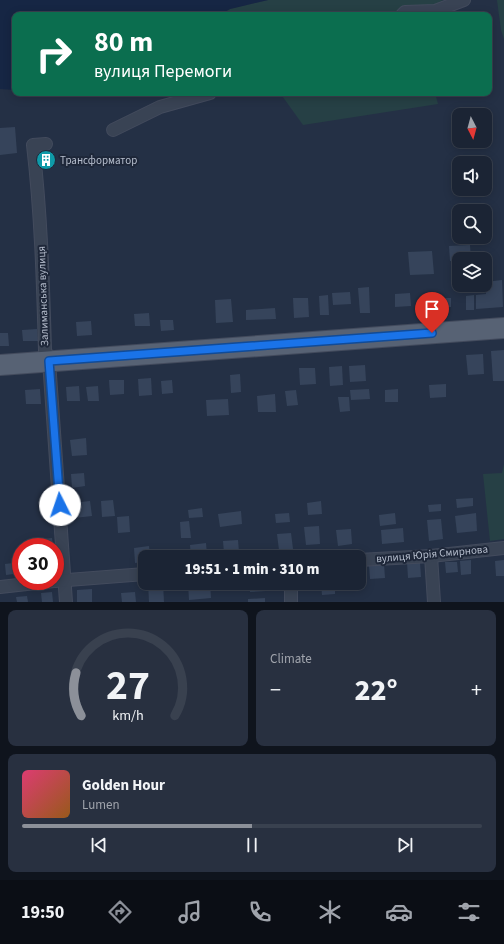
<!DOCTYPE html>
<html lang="en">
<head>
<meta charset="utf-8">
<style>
	body { margin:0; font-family:"Source Sans 3",sans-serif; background:#283040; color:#f1f3f6; height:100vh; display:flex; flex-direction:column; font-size:15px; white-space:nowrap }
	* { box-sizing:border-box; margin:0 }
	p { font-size:13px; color:#a0a4ac }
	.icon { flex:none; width:22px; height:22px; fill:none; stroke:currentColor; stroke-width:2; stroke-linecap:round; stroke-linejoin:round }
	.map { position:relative; height:602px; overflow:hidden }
	.sheet { display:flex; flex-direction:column; gap:8px; padding:8px; background:#0f141d; flex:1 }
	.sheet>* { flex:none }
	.top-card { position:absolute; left:12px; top:12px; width:480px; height:84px; border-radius:8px; box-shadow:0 2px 10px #0003,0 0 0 1px #39414f; background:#0b6e4f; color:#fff; overflow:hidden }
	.needle { width:26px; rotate:174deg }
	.fabs { position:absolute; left:452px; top:108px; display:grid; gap:8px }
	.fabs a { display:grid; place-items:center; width:40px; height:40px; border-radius:8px; background:#1b2434; box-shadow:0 2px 10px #0003,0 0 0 1px #39414f; font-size:20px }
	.speed { position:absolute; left:12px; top:538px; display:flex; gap:8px; font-size:20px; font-weight:700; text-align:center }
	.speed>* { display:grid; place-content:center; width:52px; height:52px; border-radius:50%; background:#1b2434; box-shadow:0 2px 10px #0003,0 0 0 1px #39414f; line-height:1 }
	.speed .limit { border:6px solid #d22; background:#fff; color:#111 }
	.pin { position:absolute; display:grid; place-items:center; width:34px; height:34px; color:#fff; margin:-41px -17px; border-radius:50% 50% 50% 0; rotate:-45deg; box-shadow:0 0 4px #0007 }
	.pin .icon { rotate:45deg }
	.me { position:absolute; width:44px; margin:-22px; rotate:356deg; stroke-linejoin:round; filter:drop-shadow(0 0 3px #0008) }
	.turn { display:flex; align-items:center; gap:14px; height:84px; padding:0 16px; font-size:18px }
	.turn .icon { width:52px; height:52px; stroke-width:2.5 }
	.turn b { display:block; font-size:28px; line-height:34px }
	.big { font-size:30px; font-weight:800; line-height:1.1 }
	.sheet .tile { flex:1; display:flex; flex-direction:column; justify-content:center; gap:6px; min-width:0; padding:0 14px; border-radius:8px; background:#283040 }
	.sheet .dial { align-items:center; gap:0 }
	.dial svg { height:104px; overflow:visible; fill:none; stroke:#39414f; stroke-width:7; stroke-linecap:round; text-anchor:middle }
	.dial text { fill:#f1f3f6; stroke:none }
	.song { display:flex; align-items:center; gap:12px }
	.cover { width:48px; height:48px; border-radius:6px; background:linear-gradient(135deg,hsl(340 70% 55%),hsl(30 70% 35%)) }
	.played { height:4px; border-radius:2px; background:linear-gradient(90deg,#8c9099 50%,#39414f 50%) }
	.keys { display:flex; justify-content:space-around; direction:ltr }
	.heat { display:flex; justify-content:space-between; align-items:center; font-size:22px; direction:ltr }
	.sheet .tiles { flex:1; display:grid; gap:8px; grid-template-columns:1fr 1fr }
	.tile:last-child { grid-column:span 2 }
	.trip { position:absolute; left:138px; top:550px; width:228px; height:40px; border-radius:8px; background:#1b2434; box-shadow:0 2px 10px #0003,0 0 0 1px #39414f; font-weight:800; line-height:40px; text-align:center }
	.dock { display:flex; height:64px; justify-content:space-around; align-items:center; background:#0b0e15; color:#a0a4ac }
	.dock .icon { width:28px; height:28px }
	.dock .on { color:#8c9099 }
	.dock b { font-size:18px; color:#f1f3f6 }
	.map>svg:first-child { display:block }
</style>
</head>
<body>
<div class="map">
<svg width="504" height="602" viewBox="0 0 504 602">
	<rect width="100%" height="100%" fill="#243045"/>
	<g fill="#264045">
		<path d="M268,0h175l-24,15h-200l11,-6z"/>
		<path d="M497,0h7v39l-3,-9z"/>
		<path d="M280,93h155l3,11 -135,21z"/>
		<path d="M504,464v75l-14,2 -7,-67 19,-1z"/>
	</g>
	<path fill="#162644" d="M0,0h268l-38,9 -11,6h-204v75l-15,-1z"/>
	<g fill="#36445b">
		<path d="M15,127l2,26 -17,2v-27z"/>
		<path d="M44,159h4l1,3h-5z"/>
		<path d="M470,245l1,14h-12v2h-9l-1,-15z"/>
		<path d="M432,251l2,23 -24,1 -2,-23z"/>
		<path d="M502,280l1,27 -27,2v-14l10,-1 -1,-12z"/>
		<path d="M369,287l1,26h-10l-2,-25z"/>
		<path d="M350,292l1,12 -18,1 -1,-12z"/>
		<path d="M410,293l1,13 -16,1v-13z"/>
		<path d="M328,295l1,20h-9l-1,-19z"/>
		<path d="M474,295v15h-8v-14z"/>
		<path d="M293,298h15l1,19 -15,1z"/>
		<path d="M438,298h13v9l-12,1z"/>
		<path d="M231,299l2,23 -17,1 -1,-23z"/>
		<path d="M275,308l1,11 -30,1v-10z"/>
		<path d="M149,313l1,13h-15l-1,-12z"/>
		<path d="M160,320h13l1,10 -13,1z"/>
		<path d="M91,321l1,14 -15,1 -1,-14z"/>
		<path d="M37,329l1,12h-15l-1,-11z"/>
		<path d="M0,333h8l1,13h-9z"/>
		<path d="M504,350v31h-11l-2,-30z"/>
		<path d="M483,354l1,20 -16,1 -2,-20z"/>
		<path d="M365,365l1,16 -16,1 -1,-16z"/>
		<path d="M342,366l1,19 -13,1 -1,-19z"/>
		<path d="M299,368h16l1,16 -16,1z"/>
		<path d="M240,374l1,18 -10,1 -1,-18z"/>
		<path d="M151,378l1,17 -13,1 -1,-17z"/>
		<path d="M109,380h15v14l-14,1z"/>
		<path d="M172,380l1,13 -11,1 -1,-13z"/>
		<path d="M446,384v13l-16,1 -1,-13z"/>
		<path d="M79,386l1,15h-13l-1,-14z"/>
		<path d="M98,386l1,15h-11l-2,-14z"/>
		<path d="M40,389l1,15h-15l-1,-14z"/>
		<path d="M369,389l1,10 -19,1 -1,-10z"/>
		<path d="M398,389v13h-13v-12z"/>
		<path d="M296,390l2,15 -11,1 -2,-15z"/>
		<path d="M275,394l1,18h-18l-1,-16z"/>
		<path d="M338,397h11l1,14 -10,1z"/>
		<path d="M228,399l1,16 -22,1 -1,-16z"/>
		<path d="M86,438l1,17 -15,1 -2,-16z"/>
		<path d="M84,473l1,13 -13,2 -1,-14z"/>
		<path d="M473,498v8l-16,2 -1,-9z"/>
		<path d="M113,500l2,16 -13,1 -1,-16z"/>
		<path d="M90,501l2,15 -18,2 -2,-15z"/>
		<path d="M321,501l1,13 -14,1 -1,-12z"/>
		<path d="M441,504v7l-12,1 -1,-7z"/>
		<path d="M202,508l1,9 -14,1 -1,-8z"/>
		<path d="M241,511l1,13 -22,3 -2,-13z"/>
		<path d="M289,513l1,9 -14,1 -1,-9z"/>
		<path d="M395,513l1,11 -16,2 -1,-11z"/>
		<path d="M476,513l1,18 -20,2 -2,-17z"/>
		<path d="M129,516l1,16 -12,1 -1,-16z"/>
		<path d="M441,519l2,20 -14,2 -2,-21z"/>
		<path d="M189,521l2,17h-10l-1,-16z"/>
		<path d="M319,526l1,18 -14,1 -2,-18z"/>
		<path d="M403,528l1,14 -22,2 -1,-14z"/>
		<path d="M351,529l1,15 -14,2 -2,-16z"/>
		<path d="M291,533l2,16 -14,1 -2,-16z"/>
		<path d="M52,538l1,9h-17l-1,-7z"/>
		<path d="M238,540l1,12 -15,1 -1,-12z"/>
		<path d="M206,543l1,12 -16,2 -1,-12z"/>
		<path d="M149,546l1,11h-5v5l-10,1 -1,-15z"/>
		<path d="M471,560v14l-10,1 -1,-14z"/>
		<path d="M504,560v16h-8l-1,-15z"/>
		<path d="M21,562v11l-15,2 -1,-11z"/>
		<path d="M407,562h13l1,15 -13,1z"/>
		<path d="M445,562h12l1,10 -12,1z"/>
		<path d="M384,564l1,14 -15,1 -1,-14z"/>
		<path d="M148,583h15l1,19h-15z"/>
		<path d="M188,583h22l1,15 -22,2z"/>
		<path d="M250,583h16v8l-16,1z"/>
		<path d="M321,583h14v11l-13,1z"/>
		<path d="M92,589v13h-15v-12z"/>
		<path d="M52,592l1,10h-11l-1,-9z"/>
		<path d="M135,592l1,10h-14l-1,-9z"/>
		<path d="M27,596l1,6h-11l-1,-5z"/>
		<path d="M265,598v4h-17v-3z"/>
	</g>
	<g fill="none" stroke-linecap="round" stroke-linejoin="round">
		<defs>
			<g id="street">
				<path d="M402,15l3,-3 30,-1 29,-11"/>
				<path d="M113,130l47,-23 50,-14"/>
				<path d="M46,144l-13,1c8,68 10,136 12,205l4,11 17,241"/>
				<path d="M431,556l3,46"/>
				<path d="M359,560l72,-4 73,-8"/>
				<path d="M55,581l90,-7"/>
				<path d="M0,587l54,-6"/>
				<path d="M291,602v-19"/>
			</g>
			<path id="primary" d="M0,365l504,-37"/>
		</defs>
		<use href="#street" stroke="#434b5d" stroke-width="14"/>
		<use href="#primary" stroke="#434b5d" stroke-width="22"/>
		<use href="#street" stroke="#394354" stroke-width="12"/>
		<use href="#primary" stroke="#576274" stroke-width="20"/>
	</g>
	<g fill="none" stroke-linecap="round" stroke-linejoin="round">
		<defs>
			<path id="route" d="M60,505l-11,-144 383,-28"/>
		</defs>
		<use href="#route" stroke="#114b97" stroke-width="10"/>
		<use href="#route" stroke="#1a73e8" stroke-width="7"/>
	</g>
	<defs>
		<symbol id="building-disc" viewBox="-11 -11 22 22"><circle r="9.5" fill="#0f9aa8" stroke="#1e2739"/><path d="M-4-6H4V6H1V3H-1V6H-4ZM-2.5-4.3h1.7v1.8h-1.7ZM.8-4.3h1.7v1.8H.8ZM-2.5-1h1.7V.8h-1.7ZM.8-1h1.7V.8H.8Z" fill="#fff"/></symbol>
	</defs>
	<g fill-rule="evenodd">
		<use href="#building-disc" x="35" y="149" width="22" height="22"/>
	</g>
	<g text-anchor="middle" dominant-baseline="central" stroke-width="4" stroke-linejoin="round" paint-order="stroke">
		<g font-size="11" fill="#b6becd" stroke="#1e2739" text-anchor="start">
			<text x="60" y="160">Трансформатор</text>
		</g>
		<g font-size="11" fill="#b6becd" stroke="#1e2739">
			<text transform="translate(43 296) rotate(-92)">Залиманська вулиця</text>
			<text transform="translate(432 554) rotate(-5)">вулиця Юрія Смирнова</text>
		</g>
	</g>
</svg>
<div class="fabs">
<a><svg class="needle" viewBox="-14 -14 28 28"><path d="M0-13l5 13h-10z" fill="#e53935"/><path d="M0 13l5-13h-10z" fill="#a0a4ac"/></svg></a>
<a><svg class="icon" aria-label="sound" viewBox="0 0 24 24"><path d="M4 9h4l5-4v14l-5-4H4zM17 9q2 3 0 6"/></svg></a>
<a><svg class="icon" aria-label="search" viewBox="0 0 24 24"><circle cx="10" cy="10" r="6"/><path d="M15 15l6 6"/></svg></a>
<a><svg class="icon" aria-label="layers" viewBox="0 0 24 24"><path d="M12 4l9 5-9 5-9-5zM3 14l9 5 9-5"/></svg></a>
</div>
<div class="speed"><div class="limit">30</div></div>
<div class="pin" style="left:432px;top:333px;background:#d93025"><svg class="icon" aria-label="arrive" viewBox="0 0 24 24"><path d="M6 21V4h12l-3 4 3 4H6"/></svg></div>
<svg class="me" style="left:60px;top:505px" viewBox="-20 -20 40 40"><circle r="19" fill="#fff"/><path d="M0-13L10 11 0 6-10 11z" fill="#1a73e8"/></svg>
<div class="trip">19:51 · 1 min · 310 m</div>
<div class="top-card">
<div class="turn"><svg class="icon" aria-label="right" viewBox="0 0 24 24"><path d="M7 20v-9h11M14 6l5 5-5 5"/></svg><div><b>80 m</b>вулиця Перемоги</div></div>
</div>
</div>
<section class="sheet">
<div class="tiles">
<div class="tile dial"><svg viewBox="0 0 100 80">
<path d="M14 69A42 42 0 1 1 86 69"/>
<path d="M14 69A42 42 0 0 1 10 36" stroke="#8c9099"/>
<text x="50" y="56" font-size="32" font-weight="700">27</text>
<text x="50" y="72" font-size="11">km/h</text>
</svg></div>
<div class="tile"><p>Climate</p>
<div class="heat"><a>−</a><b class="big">22°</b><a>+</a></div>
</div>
<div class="tile">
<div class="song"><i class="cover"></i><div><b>Golden Hour</b><p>Lumen</p></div></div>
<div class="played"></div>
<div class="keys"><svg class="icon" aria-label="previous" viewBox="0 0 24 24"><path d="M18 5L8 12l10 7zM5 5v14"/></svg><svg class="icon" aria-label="pause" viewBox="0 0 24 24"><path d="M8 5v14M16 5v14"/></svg><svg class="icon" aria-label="next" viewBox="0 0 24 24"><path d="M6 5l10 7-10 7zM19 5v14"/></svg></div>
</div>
</div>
</section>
<nav class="dock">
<b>19:50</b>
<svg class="icon on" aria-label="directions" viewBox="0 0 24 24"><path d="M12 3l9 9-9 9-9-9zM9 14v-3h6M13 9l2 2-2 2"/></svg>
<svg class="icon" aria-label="music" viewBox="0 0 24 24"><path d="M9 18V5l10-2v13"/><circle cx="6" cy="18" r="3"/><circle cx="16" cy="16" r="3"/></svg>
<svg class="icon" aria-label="phone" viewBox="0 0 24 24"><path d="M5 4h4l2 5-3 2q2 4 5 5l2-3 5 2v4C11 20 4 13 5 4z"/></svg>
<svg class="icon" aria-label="climate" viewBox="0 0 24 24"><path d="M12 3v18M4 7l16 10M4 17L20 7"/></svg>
<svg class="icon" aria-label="car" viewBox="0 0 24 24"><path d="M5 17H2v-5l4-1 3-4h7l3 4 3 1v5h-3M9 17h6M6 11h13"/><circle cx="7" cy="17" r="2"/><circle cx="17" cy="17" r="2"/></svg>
<svg class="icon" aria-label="filters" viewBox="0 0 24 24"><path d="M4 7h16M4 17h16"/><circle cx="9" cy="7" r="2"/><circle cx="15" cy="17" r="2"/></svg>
</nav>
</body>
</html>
